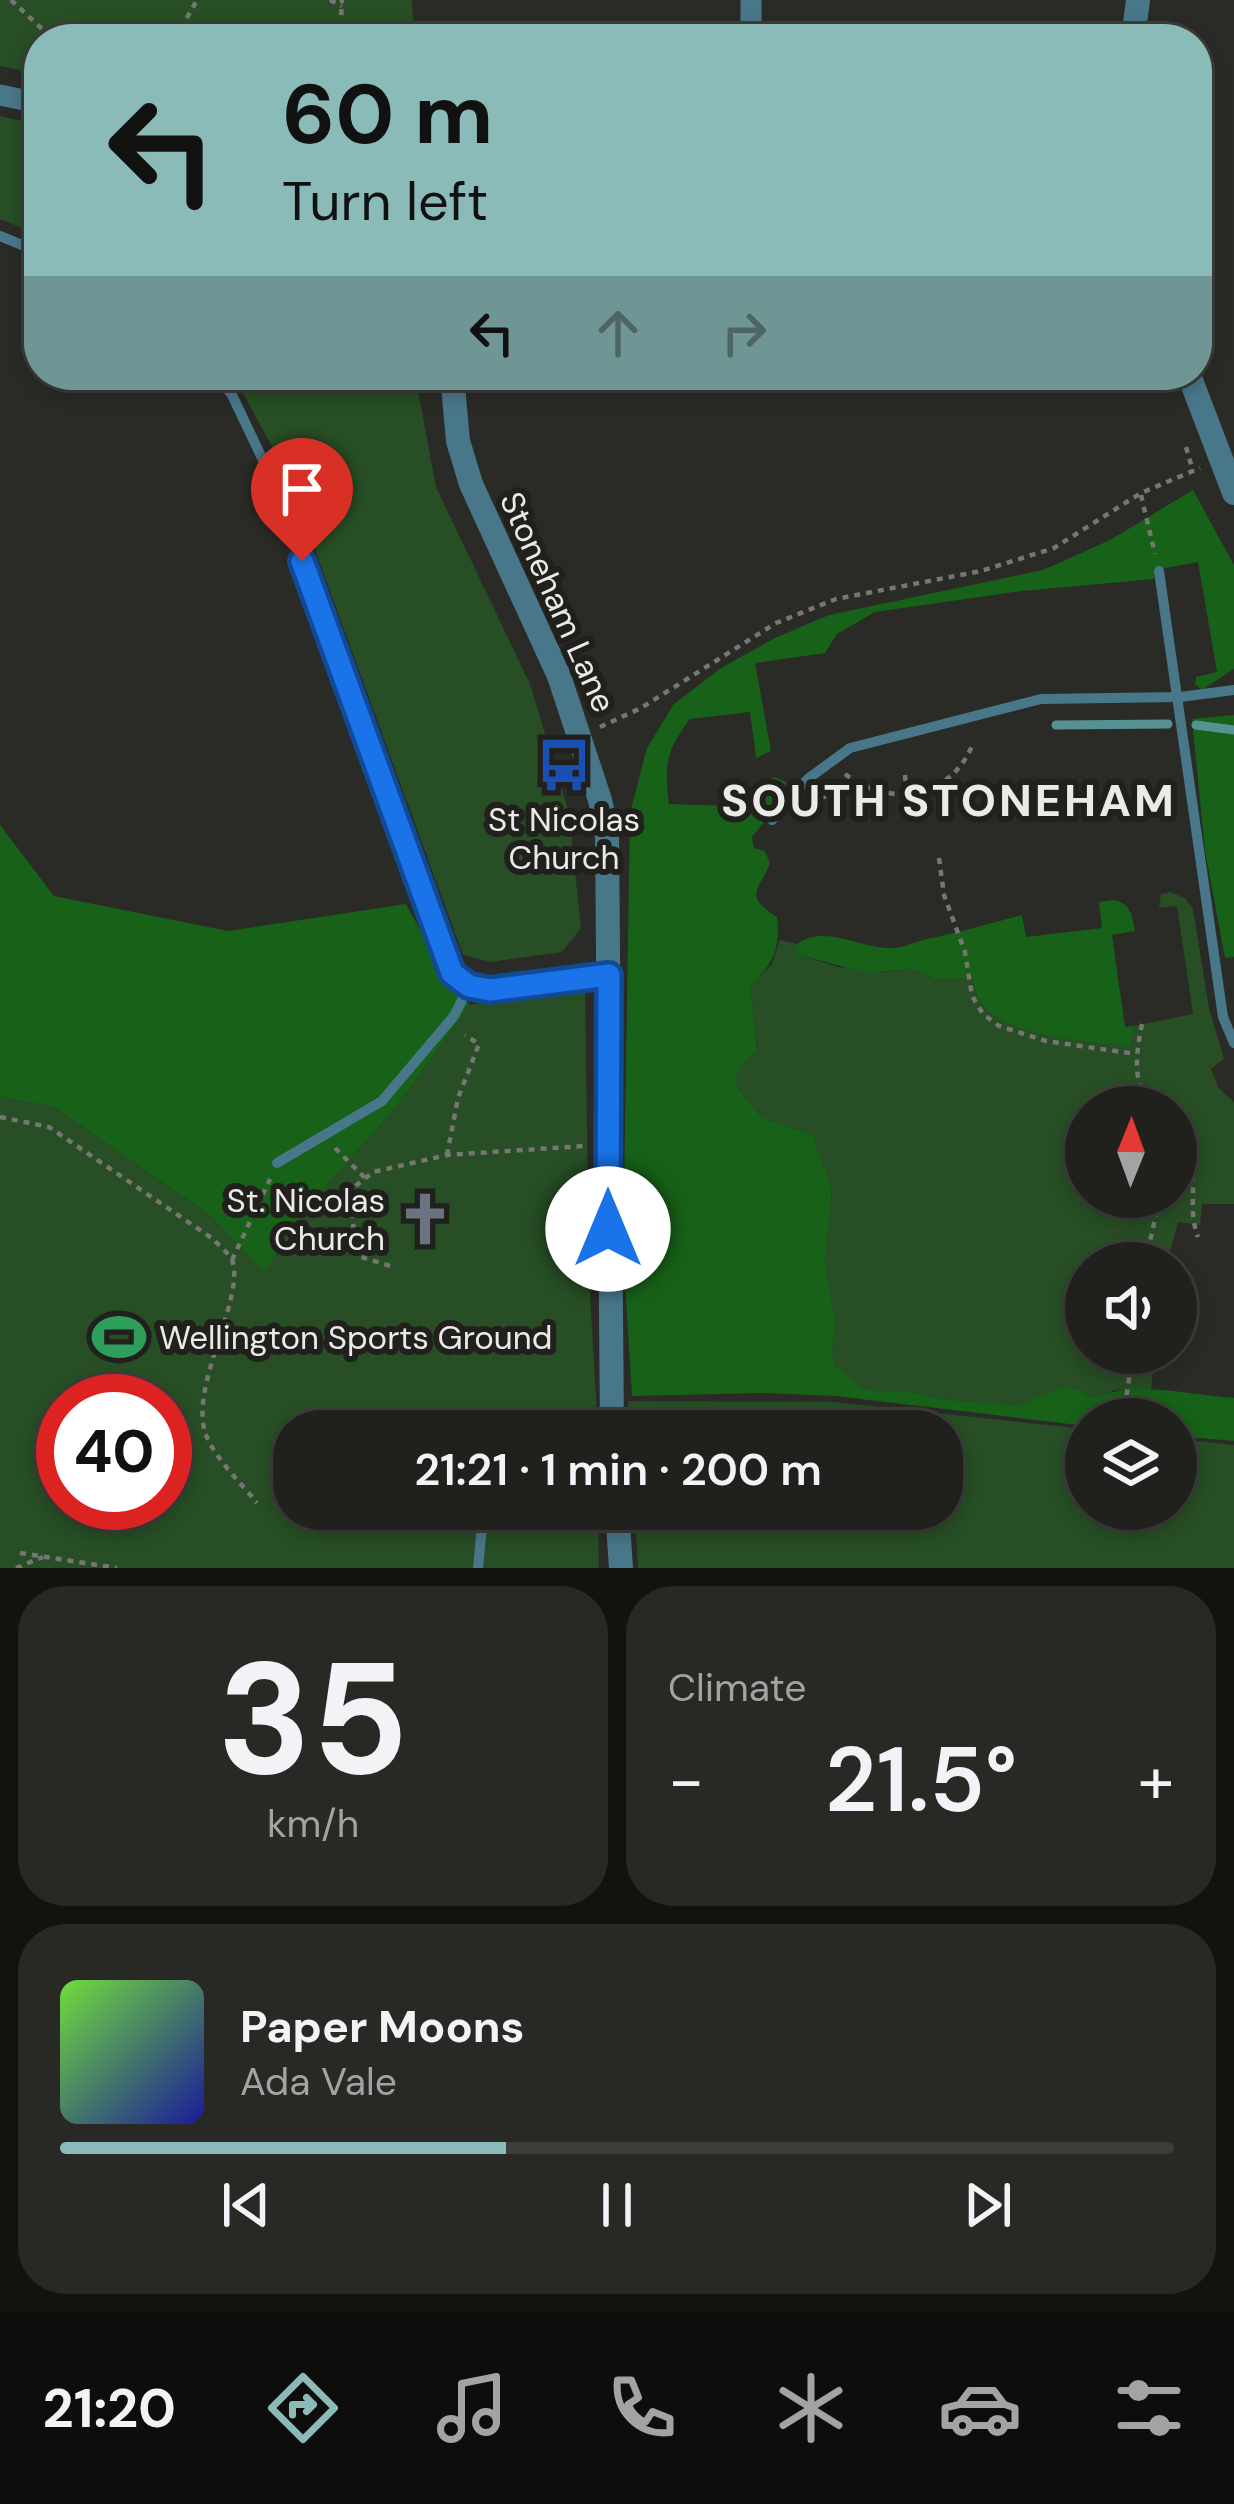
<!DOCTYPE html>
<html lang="en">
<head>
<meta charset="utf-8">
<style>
	body { margin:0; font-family:"DM Sans",sans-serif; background:#282825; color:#f1f3f6; height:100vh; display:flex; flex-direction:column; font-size:45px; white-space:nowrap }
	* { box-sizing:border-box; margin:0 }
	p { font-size:39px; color:#a2a3a3 }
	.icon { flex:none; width:66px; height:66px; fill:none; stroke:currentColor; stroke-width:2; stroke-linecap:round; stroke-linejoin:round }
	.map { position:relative; height:1568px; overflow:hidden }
	.panel { display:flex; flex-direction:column; gap:18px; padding:18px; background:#12120f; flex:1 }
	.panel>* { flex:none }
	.top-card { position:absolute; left:24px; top:24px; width:1188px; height:366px; border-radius:48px; box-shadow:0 6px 18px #0003,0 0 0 3px #3d3e3b; background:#8bbbb9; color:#111; overflow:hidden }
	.needle { width:78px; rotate:1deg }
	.fabs { position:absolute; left:1065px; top:1086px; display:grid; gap:24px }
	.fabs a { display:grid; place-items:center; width:132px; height:132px; border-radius:50%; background:#20201c; box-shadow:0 6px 18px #0003,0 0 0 3px #3d3e3b; font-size:60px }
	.speed { position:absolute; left:36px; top:1374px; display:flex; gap:24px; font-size:60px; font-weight:700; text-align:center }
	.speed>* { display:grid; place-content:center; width:156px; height:156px; border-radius:50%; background:#20201c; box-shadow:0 6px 18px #0003,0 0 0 3px #3d3e3b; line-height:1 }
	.speed .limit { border:18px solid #d22; background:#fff; color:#111 }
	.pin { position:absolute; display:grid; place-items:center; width:102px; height:102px; color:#fff; margin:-123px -51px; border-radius:50% 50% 50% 0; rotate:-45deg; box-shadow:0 0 12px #0007 }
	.pin .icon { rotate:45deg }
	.me { position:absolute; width:132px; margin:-66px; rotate:0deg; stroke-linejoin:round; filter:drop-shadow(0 0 9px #0008) }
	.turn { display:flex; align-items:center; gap:42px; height:252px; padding:0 60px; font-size:54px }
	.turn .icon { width:156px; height:156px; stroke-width:2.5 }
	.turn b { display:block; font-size:84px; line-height:102px }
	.lanes { display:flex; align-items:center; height:114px; padding:0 60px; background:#0003; justify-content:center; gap:60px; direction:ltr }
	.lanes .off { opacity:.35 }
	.big { font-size:90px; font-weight:600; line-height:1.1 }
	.panel .widget { flex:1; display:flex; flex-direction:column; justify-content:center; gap:18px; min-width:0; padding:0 42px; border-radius:48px; background:#282825 }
	.panel .dial { align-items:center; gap:0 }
	.dial b { font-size:156px; line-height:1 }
	.song { display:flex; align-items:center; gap:36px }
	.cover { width:144px; height:144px; border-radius:18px; background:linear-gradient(135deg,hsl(100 70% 55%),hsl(240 70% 35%)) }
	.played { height:12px; border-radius:6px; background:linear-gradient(90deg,#8bbbb9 40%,#3d3e3b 40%) }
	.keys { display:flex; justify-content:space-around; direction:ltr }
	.heat { display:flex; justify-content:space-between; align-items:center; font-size:66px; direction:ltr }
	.panel .tiles { flex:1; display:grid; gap:18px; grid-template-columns:1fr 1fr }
	.widget:last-child { grid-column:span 2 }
	.trip { position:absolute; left:273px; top:1410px; width:690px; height:120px; border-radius:48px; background:#20201c; box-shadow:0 6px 18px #0003,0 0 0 3px #3d3e3b; font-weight:600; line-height:120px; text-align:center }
	.tab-bar { display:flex; height:192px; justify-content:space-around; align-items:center; background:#0d0d0b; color:#a2a3a3 }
	.tab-bar .icon { width:84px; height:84px }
	.tab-bar .current { color:#8bbbb9 }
	.tab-bar b { font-size:54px; color:#f1f3f6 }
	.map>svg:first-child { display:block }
</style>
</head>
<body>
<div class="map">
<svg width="1234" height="1568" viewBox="0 0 1234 1568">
	<rect width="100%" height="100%" fill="#2a2a26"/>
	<g fill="#274e25" fill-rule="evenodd">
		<path d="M0,0h412l2,39h-375v35l-39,-8z"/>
		<path d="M0,116l39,9v110l-39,-16z"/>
		<path d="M233,375h182l21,112 94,197 39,129 12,115 -19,24 -72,10 -27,-7 -175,-479z"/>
		<path d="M1170,892l15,6 8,11 16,99 15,51 -13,10 7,18 16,15v102h-32l-2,21 -22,-3 -11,41h-81v90h68l-3,39 -36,-2 -21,8 -27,-13 -47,22 -80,-8 -30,-8 -45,-1 -17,-10 -13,-14 -3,-16 4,-27 -11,-59 7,-77 -20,-52 -51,-18 -26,-33 6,-18 16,-18 -7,-62 22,-22 8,-24 17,4v10l41,13 44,5 31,-3 22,10 38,-3c14,65 102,61 156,70l5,-20 59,-12 -16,-108 -18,2 2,-14zM1086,1107h90v90h-90z"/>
		<path d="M585,985l4,291 9,155h-304v78h304l1,59h-599v-471l54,10 157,109 54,55 33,-54 99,-111 73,-101zM63,1401h102v102h-102z"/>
		<path d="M628,1401l206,1 252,27v80h90v-70l58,6v123h-596l-3,-59h307v-78h-312z"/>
	</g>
	<g fill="#176118">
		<path d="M1193,490l41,75v104l-32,21 -7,-6 1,-7 21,-5 -19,-110 -43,8 -1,9 -132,12 -147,21 -38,22 -12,19 -70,10 16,88 -15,7 -6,-46 -60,7c-24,32 -26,45 -21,85l63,2 22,-5 9,-20 12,-4 11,5 3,9 -37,46 2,11 11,3 5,13c-11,25 -27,32 7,53 4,31 -4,48 -27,69l7,63 -16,17 -6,18 26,33 51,18 20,52 -7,77 11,59 -4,27 3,16 30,24 45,1 30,8 79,7 48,-21 27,13c42,-18 95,-3 140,0v43l-58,-5v-17h-90v7l-251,-30 -70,-3 -133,3 -9,-144 7,-439 17,-65 27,-44 47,-36 56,-31 52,-22 214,-45 67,-30z"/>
		<path d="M1234,715v242l-9,1 -20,-107 -13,-132z"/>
		<path d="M0,825l54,71 174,35 178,-27 38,69 26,32 -73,101 -99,111 -33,55 -54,-56 -157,-109 -54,-10z"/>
		<path d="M1113,900c18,3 19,15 22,31l-23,4 13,92 9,-1 -4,20c-41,-5 -122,-8 -147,-42 -7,-9 -8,-18 -10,-27l-38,2 -22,-10 -47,4 -70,-19 1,-10c28,-19 58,2 89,4 18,1 29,-7 45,-10 31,-6 60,-15 91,-23l4,22 76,-9 -3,-26z"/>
	</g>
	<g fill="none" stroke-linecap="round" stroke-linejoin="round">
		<g stroke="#569294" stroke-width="9">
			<path d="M1056,725l112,-1"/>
			<path d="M1196,725l38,5"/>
		</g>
		<g stroke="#767672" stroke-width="4.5" stroke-dasharray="6 6" stroke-linecap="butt">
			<path d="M11,0l42,39"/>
			<path d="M330,0l12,6"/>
			<path d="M175,39l22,-39"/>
			<path d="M340,39l2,-39"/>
			<path d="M1186,447l7,24"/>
			<path d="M1141,495l14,59"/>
			<path d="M600,727l41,-19 135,-85 60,-24 145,-28 73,-23 87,-55 59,-25"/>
			<path d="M845,774c43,33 104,26 127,-28"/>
			<path d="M905,775l4,47"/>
			<path d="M820,798l26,-8 10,-8"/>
			<path d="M939,858l5,37 21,57 7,44 11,18 16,12 47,15 90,13"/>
			<path d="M1142,1024c-6,30 -10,56 8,83"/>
			<path d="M0,1117l49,10 164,112c5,6 16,14 19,21 14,38 -44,127 -26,175 9,23 35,48 51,68"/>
			<path d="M1176,1143c30,43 8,55 22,94"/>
			<path d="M335,1148l30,30"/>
			<path d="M447,1155l11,-57 21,-54 -14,-9"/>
			<path d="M232,1260l38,-81"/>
			<path d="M1145,1263l15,-66"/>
			<path d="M390,1266l-32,-10 -10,-64 25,-20 74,-17 137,-9"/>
			<path d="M1123,1419l10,-66"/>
			<path d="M20,1553l97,15"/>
			<path d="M16,1568l27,-11"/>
		</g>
		<g stroke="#49778a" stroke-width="10">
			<path d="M0,236l39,16"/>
			<path d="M216,375l16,20 39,82 181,496 17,13 20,4 120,-15"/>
			<path d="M1159,571l64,446 11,26"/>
			<path d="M772,820l9,-14 28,-28 41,-30 191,-49 139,-2 54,-7"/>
			<path d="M277,1163l105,-62 72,-85 15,-30"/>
			<path d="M478,1568l4,-42 19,-17"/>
		</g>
		<g stroke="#49778a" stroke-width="21">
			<path d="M751,0v39"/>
			<path d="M0,95l39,8"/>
		</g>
		<g stroke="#49778a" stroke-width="24">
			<path d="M1133,39l5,-39"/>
			<path d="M452,375l6,66 13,43 88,192 41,124 7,32 5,599"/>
			<path d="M1189,375l45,118"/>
			<path d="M617,1509l4,59"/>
		</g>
	</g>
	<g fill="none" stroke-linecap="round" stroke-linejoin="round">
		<defs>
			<path id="route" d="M302,561l150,412 17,13 21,4 119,-15 -1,254"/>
		</defs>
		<use href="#route" stroke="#114b97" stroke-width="30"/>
		<use href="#route" stroke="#1a73e8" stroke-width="21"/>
	</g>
	<defs>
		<symbol id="bus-bare" viewBox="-9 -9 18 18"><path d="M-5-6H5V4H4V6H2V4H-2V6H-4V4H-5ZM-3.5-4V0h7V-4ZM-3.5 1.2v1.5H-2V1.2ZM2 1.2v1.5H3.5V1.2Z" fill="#1a4fb4" stroke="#21201d" stroke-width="2.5" paint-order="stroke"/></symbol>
		<symbol id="church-bare" viewBox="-9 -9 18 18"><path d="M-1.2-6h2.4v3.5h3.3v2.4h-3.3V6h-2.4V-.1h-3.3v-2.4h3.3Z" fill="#6b7280" stroke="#21201d" stroke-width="2.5" paint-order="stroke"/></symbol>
		<symbol id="stadium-bare" viewBox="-9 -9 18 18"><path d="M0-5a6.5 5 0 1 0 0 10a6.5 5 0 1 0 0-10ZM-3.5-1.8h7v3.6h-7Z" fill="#2e9e5b" stroke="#21201d" stroke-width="2.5" paint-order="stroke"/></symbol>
	</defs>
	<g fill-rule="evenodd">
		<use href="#bus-bare" x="526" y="727" width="76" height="76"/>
		<use href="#church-bare" x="387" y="1181" width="76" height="76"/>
		<use href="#stadium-bare" x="81" y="1299" width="76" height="76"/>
	</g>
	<g text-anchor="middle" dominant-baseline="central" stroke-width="12" stroke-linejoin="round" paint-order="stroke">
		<g font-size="33" fill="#eaeae8" stroke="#21201d">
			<text transform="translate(558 602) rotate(66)">Stoneham Lane</text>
		</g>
		<g font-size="33" fill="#eaeae8" stroke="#21201d">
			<text x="564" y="819">St Nicolas<tspan x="564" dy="38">Church</tspan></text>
			<text x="385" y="1200" text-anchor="end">St. Nicolas<tspan x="385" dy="38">Church</tspan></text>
			<text x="159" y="1337" text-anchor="start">Wellington Sports Ground</text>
		</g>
		<g font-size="45" font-weight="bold" letter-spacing="3" fill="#eaeae8" stroke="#21201d">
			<text x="949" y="800">SOUTH STONEHAM</text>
		</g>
	</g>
</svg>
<div class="fabs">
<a><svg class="needle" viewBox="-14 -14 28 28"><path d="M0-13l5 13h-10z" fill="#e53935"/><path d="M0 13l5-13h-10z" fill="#a2a3a3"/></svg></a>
<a><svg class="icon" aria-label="sound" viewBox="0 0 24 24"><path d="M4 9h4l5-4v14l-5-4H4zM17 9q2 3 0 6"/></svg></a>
<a><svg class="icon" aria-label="layers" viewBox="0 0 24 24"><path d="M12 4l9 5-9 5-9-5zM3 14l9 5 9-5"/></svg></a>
</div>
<div class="speed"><div class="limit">40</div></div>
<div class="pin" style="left:302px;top:561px;background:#d93025"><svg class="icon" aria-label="arrive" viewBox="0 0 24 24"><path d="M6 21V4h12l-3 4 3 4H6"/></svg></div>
<svg class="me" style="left:608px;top:1229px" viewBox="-20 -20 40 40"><circle r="19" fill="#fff"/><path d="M0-13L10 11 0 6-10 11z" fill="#1a73e8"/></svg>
<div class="trip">21:21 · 1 min · 200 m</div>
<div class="top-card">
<div class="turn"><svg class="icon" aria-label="left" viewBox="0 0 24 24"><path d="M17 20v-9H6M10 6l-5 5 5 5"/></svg><div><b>60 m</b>Turn left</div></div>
<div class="lanes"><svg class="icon" aria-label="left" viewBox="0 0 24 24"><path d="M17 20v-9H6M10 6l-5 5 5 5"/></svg><svg class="icon off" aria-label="ahead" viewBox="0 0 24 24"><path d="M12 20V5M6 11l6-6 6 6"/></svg><svg class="icon off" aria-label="right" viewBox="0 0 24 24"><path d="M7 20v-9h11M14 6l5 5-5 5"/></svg></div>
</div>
</div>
<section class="panel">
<div class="tiles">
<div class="widget dial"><b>35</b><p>km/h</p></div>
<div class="widget"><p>Climate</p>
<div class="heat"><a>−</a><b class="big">21.5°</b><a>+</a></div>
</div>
<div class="widget">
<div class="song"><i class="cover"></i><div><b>Paper Moons</b><p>Ada Vale</p></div></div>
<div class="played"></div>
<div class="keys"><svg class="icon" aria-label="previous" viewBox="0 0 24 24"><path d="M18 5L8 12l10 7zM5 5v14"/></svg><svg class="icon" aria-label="pause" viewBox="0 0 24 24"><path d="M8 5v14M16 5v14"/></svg><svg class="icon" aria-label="next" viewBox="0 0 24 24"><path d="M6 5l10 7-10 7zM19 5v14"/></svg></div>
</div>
</div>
</section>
<nav class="tab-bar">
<b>21:20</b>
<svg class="icon current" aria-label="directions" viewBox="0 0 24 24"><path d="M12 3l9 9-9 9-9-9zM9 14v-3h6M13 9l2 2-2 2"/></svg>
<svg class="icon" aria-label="music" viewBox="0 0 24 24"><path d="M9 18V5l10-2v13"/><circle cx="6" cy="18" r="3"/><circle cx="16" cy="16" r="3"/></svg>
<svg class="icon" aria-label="phone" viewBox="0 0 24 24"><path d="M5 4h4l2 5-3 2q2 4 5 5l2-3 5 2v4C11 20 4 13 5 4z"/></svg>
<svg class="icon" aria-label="climate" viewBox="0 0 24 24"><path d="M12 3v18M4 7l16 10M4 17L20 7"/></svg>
<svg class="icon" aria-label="car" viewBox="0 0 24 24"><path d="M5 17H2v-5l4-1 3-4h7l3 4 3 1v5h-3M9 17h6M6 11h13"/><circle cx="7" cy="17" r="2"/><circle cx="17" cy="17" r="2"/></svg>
<svg class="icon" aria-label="filters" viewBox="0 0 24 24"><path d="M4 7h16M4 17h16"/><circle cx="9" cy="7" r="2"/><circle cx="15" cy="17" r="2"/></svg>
</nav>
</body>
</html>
